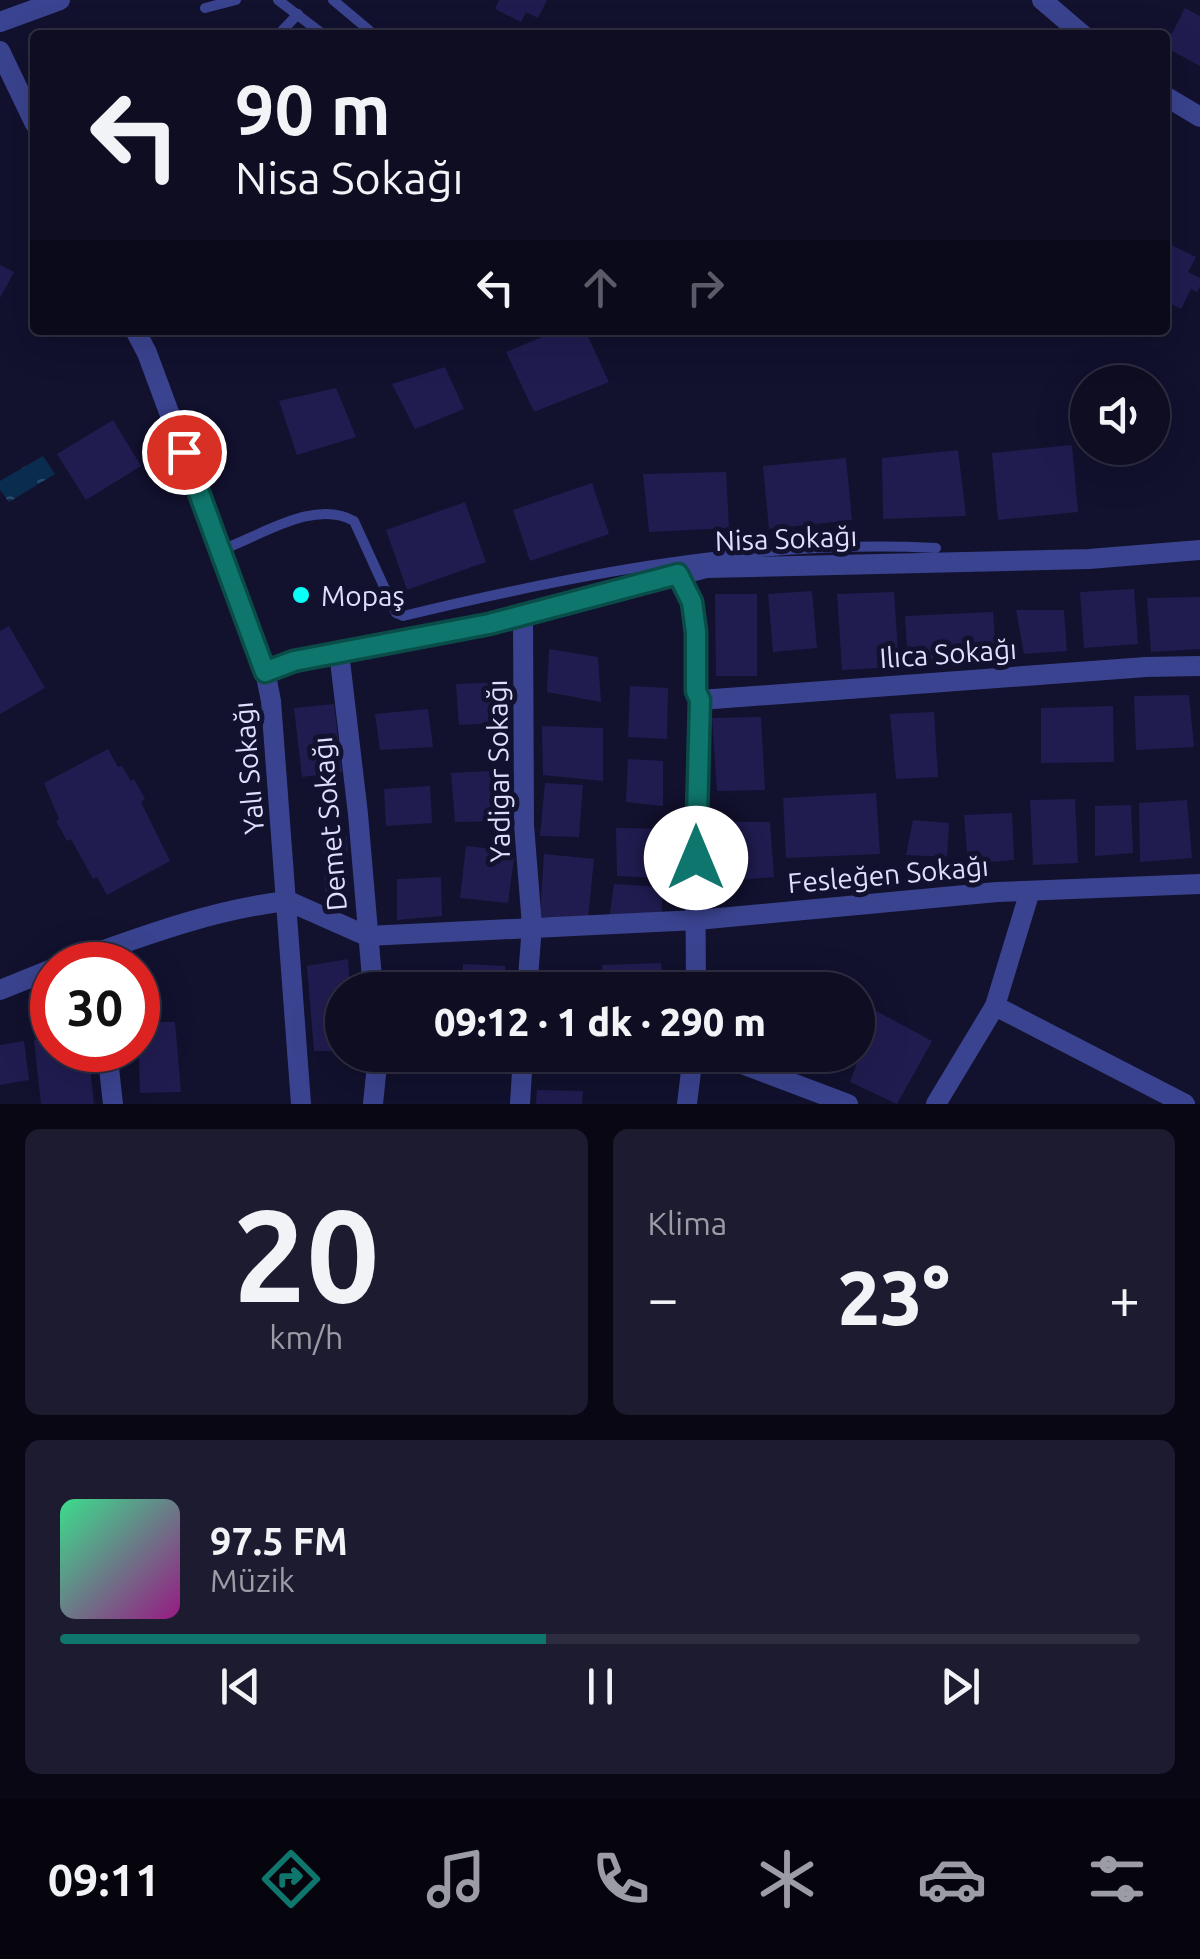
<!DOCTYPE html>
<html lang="tr">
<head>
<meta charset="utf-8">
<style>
	body { margin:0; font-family:Ubuntu,sans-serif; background:#1c1b2f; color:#f1f3f6; height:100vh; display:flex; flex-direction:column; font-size:38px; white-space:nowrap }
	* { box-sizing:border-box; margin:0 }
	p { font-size:32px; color:#9b9ca5 }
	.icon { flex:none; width:55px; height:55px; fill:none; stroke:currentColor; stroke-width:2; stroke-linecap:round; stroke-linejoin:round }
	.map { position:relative; height:1104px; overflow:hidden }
	.panel { display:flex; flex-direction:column; gap:25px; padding:25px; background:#080713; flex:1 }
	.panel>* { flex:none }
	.banner { position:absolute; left:30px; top:30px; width:1140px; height:305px; border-radius:10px; box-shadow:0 10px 40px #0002,0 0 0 2px #2e2d40; background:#0e0d22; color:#f1f3f6; overflow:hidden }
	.buttons { position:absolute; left:1070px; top:365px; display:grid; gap:20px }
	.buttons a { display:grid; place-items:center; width:100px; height:100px; border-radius:50%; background:#0e0d22; box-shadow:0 10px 40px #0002,0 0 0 2px #2e2d40; font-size:50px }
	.speed { position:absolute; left:30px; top:942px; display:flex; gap:20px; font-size:50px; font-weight:700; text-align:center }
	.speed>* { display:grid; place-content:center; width:130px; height:130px; border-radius:50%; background:#0e0d22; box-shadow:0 10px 40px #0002,0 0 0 2px #2e2d40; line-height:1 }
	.speed .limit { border:15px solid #d22; background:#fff; color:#111 }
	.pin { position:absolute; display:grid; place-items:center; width:85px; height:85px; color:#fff; margin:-42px; border:5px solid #fff; border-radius:50%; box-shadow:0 2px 10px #0007 }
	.me { position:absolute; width:110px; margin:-55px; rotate:0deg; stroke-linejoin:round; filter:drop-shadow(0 0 8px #0008) }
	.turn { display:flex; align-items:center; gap:35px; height:210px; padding:0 40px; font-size:45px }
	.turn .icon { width:130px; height:130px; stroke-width:2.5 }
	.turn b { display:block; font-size:70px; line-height:85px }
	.lanes { display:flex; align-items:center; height:95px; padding:0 40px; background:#0003; justify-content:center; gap:50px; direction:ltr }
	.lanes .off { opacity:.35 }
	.big { font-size:75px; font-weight:800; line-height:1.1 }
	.panel .widget { flex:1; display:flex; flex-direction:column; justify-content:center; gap:15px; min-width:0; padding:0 35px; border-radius:15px; background:#1c1b2f }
	.panel .dial { align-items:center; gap:0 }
	.dial b { font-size:130px; line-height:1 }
	.song { display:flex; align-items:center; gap:30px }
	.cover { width:120px; height:120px; border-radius:15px; background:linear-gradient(135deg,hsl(150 70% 55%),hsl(310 70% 35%)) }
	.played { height:10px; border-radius:5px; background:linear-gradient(90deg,#0f766e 45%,#2e2d40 45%) }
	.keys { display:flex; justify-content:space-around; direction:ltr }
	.heat { display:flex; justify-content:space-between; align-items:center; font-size:55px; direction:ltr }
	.panel .tiles { flex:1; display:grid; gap:25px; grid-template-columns:1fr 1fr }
	.widget:last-child { grid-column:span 2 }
	.trip { position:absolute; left:325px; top:972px; width:550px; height:100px; border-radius:50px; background:#0e0d22; box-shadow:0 10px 40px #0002,0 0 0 2px #2e2d40; font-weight:800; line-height:100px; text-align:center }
	.tabs { display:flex; height:160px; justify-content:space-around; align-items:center; background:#06050e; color:#9b9ca5 }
	.tabs .icon { width:70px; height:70px }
	.tabs .on { color:#0f766e }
	.tabs b { font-size:45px; color:#f1f3f6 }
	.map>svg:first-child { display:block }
</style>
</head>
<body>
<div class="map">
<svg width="1200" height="1104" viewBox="0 0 1200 1104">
	<defs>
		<pattern id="water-ripples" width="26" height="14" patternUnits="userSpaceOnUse" patternTransform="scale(2.5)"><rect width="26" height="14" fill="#092c4f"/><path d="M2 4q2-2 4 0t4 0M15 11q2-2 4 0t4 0" fill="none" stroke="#2c4a69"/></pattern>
	</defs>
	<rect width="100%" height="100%" fill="#12112e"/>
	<path fill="url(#water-ripples)" d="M43,456l12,18 -46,28 -9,-12v-9z"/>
	<g fill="#201c50">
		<path d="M499,0h48l-9,18 -12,-6 -5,10 -26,-13z"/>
		<path d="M1185,8l15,8v50l-35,-19z"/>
		<path d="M1165,242l31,15 -8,15 12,6v8l-3,6 -6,-3 -10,20 -16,-8z"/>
		<path d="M0,265l14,7 -14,26z"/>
		<path d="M558,330h27l24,52 -75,30 -28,-60z"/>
		<path d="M445,367l19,42 -49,20 -23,-45z"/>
		<path d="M336,388l20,49 -59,18 -18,-54z"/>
		<path d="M113,420l28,46 -55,34 -29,-46z"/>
		<path d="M1072,445l6,67 -80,8 -6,-67z"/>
		<path d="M958,450l8,66 -83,3 -1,-61z"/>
		<path d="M846,458l6,62 -83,9 -6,-63z"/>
		<path d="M726,472l3,56 -80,4 -6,-58z"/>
		<path d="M592,483l17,51 -79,27 -17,-51z"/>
		<path d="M465,502l21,60 -79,28 -21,-60z"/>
		<path d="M1134,589l4,55 -54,4 -4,-56z"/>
		<path d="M812,591l5,57 -44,4 -5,-58z"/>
		<path d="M894,592l5,75 -57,3 -5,-76z"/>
		<path d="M715,594h42v82h-41z"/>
		<path d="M1200,597v52l-49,3 -4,-54z"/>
		<path d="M1016,610h48l3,41 -43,3z"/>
		<path d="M993,612l3,42 -88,8 -3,-46z"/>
		<path d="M9,626l36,62 -45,26v-83z"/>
		<path d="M549,649l49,8 3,45 -54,-10z"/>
		<path d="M506,682l1,40 -48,3 -3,-41z"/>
		<path d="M630,686l38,2 -1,51 -39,-2z"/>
		<path d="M1189,695l5,52 -58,3 -2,-54z"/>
		<path d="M334,704l8,68 -40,5 -8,-69z"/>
		<path d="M1113,706l1,56 -73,1v-55z"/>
		<path d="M428,709l5,38 -53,3 -5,-36z"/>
		<path d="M934,712l4,65 -42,2 -6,-65z"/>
		<path d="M761,717l4,73 -48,1 -5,-73z"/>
		<path d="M542,726l61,2v53l-60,-6z"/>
		<path d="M108,749l10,18 4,-1 9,15 3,-2 11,20 -4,3 29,59 -63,34 -10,-18 -4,2 -22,-40 -4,2 -11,-20 3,-2 -15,-36z"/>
		<path d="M628,759l35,2v45l-37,-4z"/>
		<path d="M508,770l2,51 -55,1 -4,-49z"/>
		<path d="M545,783l38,2 -4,52 -39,-1z"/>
		<path d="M430,786l2,37 -46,3 -2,-37z"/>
		<path d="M876,793l4,61 -94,4 -3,-60z"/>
		<path d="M1075,799l3,64 -45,2 -3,-65z"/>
		<path d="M1187,800l5,58 -52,4 -1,-59z"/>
		<path d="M1131,805l2,48 -38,3v-50z"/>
		<path d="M1012,813l2,47 -46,4 -4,-49z"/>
		<path d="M913,820l36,3 -2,34 -41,-2z"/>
		<path d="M730,822h40l4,55 -38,3z"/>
		<path d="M616,828l65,1 -1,50 -63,-3z"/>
		<path d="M347,836l1,56 -23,1 -2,-56z"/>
		<path d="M466,846l49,5 -7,52 -48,-5z"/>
		<path d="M544,854l50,5 -6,59 -48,-1z"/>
		<path d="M441,877l1,39 -45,4v-41z"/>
		<path d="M614,884l49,3 -2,33h-52z"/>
		<path d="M348,959l2,31h-8v61h-28l-7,-85z"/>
		<path d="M661,963l2,27h-59l-2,-25z"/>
		<path d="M463,964l42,2 2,24h-45z"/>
		<path d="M557,974l34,4 -1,12h-36z"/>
		<path d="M876,1011l56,30 -35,63 -47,-22z"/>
		<path d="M138,1022h37l6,70 -41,1z"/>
		<path d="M52,1038v12h36l6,54h-53l-7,-64z"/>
		<path d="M24,1041l5,39 -29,5v-40z"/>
		<path d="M610,1055h46l1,17 -49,1z"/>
		<path d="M788,1055h41l-9,17z"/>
		<path d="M537,1090l46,1 -1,13h-46z"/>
	</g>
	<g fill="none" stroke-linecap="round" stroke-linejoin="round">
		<g stroke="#3a438f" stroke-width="10">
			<path d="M278,0l46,35"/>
			<path d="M333,0l37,31"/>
			<path d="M205,8l31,-8"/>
			<path d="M278,35l20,-21"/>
			<path d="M221,550c38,-13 93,-52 133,-29l42,92 7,3c174,-42 353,-77 533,-68"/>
		</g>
		<g stroke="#3a438f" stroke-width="20">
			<path d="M1042,0l41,35"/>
			<path d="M1165,96l35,21"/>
			<path d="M678,574l14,28 4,30v59l4,9 -5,127 1,163"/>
			<path d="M523,615l1,210 8,101 -5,64"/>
			<path d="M339,652l19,162 15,176"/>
			<path d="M265,671l29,-10 195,-37 217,-56 383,-9 111,-9"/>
			<path d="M700,700l446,-33 54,-1"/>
			<path d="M288,901l79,35 330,-16 300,-28 203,-8"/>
			<path d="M995,1006l35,-115"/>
			<path d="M107,1050l6,54"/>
			<path d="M718,1055l130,49"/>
			<path d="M373,1104l5,-49"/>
			<path d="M520,1104l3,-49"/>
			<path d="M687,1104l6,-49"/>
			<path d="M936,1104l59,-98 190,98"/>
		</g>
		<g stroke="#3a438f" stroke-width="20">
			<path d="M0,22l60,-22"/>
			<path d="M0,51l35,73"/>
			<path d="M135,330l12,23 118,318 6,30 30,403"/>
			<path d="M62,965c73,-26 150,-56 226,-64"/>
			<path d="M0,990l52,-21"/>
		</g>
	</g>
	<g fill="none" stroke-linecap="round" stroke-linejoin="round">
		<defs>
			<path id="route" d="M184,452l81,220 29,-11 195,-37 189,-50 14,28 4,30v59l4,9 -4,158"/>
		</defs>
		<use href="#route" stroke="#0a4d48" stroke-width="25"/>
		<use href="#route" stroke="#0f766e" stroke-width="18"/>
	</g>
	<circle fill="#0afff6" stroke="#12112e" stroke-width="4" cx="301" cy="595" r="10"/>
	<g text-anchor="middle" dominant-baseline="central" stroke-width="10" stroke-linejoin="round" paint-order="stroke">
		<g font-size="28" fill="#dedfff" stroke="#12112e">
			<text transform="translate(786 538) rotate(-2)">Nisa Sokağı</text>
			<text transform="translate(948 653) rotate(-4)">Ilıca Sokağı</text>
			<text transform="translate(248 768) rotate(-95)">Yalı Sokağı</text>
			<text transform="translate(498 771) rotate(-91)">Yadigar Sokağı</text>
			<text transform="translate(329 824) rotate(-95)">Demet Sokağı</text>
			<text transform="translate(888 874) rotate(-5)">Fesleğen Sokağı</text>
		</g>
		<g font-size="28" fill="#dedfff" stroke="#12112e" text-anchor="start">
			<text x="321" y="595">Mopaş</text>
		</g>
	</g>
</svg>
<div class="buttons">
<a><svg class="icon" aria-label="sound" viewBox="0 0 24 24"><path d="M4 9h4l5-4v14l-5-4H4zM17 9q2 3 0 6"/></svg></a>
</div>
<div class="speed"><div class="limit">30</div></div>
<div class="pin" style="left:184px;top:452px;background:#d93025"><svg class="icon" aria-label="arrive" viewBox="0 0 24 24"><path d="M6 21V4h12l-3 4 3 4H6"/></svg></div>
<svg class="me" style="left:696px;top:858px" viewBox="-20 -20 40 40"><circle r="19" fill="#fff"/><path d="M0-13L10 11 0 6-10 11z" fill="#0f766e"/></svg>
<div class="trip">09:12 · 1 dk · 290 m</div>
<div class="banner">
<div class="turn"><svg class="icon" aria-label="left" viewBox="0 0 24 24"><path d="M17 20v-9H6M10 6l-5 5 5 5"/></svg><div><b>90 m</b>Nisa Sokağı</div></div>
<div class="lanes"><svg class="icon" aria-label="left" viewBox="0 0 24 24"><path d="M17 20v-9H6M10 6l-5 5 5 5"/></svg><svg class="icon off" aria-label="ahead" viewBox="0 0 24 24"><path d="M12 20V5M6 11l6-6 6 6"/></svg><svg class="icon off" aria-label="right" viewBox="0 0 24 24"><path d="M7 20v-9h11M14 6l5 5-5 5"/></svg></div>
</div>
</div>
<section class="panel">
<div class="tiles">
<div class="widget dial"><b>20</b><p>km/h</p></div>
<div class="widget"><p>Klima</p>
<div class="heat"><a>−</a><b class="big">23°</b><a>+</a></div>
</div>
<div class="widget">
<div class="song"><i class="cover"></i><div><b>97.5 FM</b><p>Müzik</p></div></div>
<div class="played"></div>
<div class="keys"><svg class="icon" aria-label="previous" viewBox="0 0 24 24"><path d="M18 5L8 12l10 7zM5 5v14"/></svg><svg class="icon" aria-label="pause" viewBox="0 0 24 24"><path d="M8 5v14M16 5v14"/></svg><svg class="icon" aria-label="next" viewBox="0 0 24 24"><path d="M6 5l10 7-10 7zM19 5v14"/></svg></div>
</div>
</div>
</section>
<nav class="tabs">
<b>09:11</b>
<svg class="icon on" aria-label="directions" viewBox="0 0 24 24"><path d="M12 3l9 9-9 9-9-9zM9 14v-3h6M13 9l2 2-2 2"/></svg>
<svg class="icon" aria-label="music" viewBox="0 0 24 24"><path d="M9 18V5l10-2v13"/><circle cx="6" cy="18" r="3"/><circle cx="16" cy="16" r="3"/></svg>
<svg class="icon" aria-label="phone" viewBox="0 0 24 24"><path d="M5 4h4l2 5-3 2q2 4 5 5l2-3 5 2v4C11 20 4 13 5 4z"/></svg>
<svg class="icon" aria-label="climate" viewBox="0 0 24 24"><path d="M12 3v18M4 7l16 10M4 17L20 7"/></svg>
<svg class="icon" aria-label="car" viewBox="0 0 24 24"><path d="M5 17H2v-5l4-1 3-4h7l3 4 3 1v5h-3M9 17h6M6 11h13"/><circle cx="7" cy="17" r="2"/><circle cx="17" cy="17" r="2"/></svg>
<svg class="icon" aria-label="filters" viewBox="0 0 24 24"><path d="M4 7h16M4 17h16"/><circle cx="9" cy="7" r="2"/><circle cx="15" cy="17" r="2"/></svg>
</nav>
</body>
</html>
